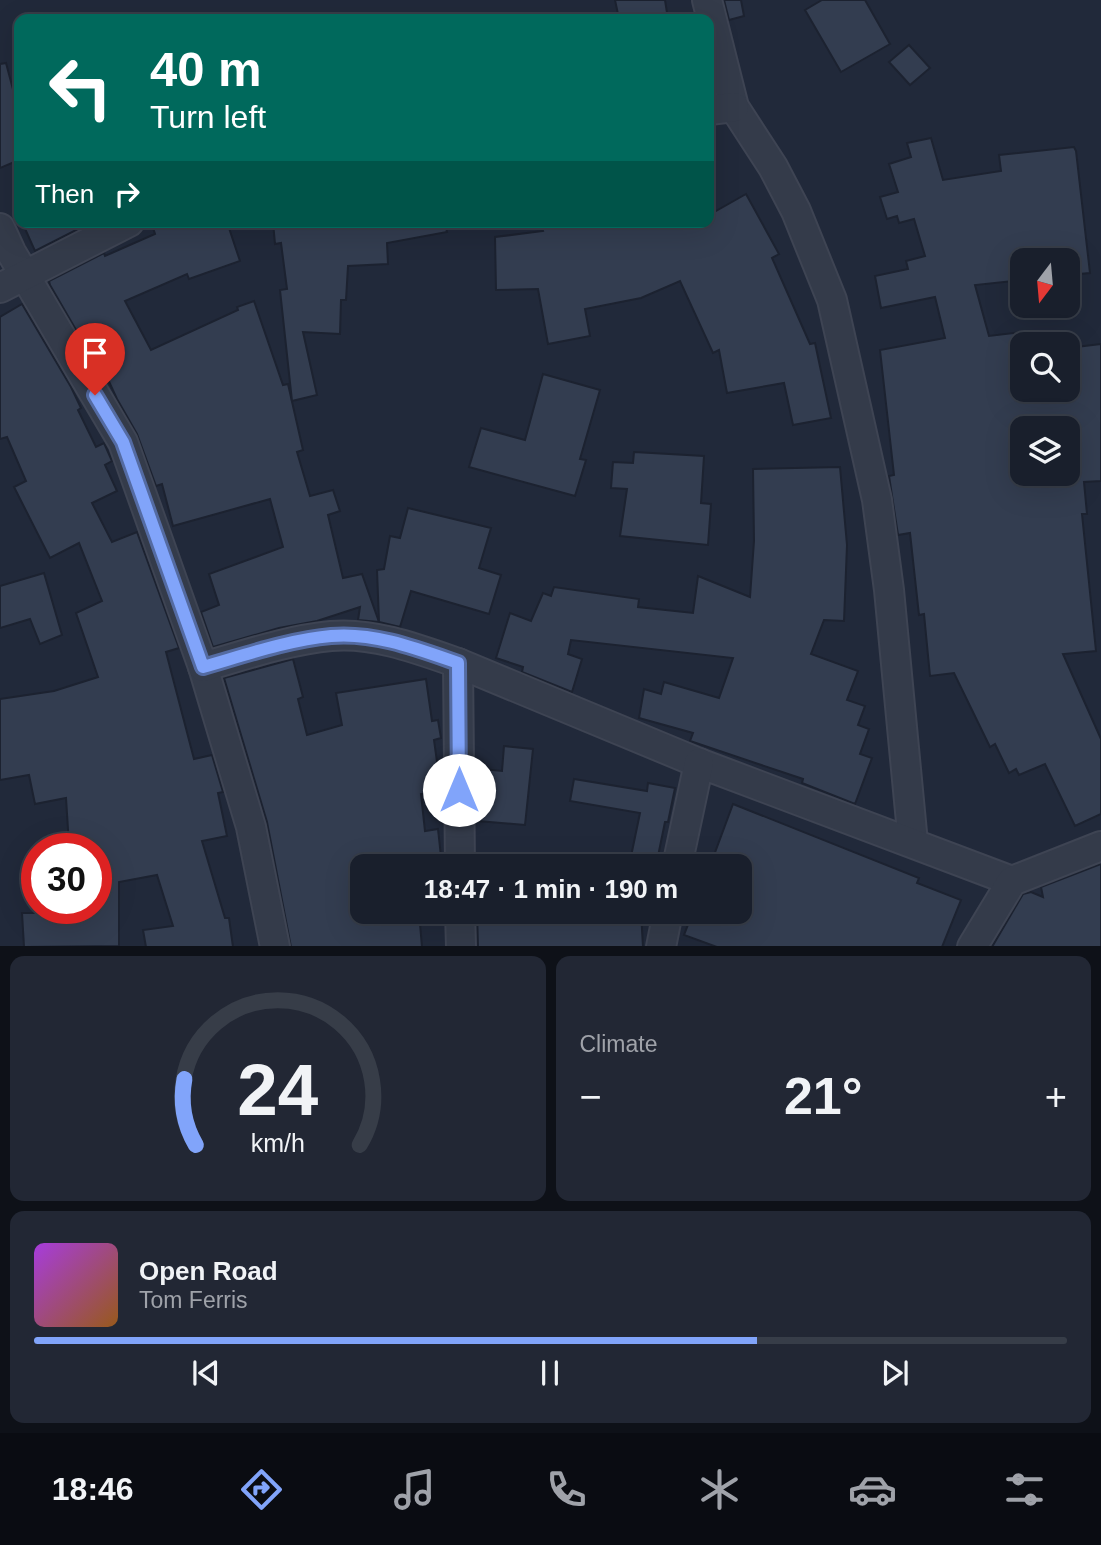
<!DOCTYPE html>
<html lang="en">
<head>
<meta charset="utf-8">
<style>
	body { margin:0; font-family:Arial,sans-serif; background:#222734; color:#f1f3f6; height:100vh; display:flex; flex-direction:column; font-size:26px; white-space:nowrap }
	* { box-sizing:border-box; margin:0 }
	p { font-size:23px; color:#9fa2a9 }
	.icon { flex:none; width:38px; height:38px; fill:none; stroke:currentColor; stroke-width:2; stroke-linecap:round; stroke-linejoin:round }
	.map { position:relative; height:946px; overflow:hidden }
	.details { display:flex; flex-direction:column; gap:10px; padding:10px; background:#0e1118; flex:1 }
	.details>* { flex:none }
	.banner { position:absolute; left:14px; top:14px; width:700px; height:214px; border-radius:14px; box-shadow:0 7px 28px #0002,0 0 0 2px #373d48; background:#00695c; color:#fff; overflow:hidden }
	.needle { width:46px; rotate:196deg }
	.fabs { position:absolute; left:1010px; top:248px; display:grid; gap:14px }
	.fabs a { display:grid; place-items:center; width:70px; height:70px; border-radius:14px; background:#191f2c; box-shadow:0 7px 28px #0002,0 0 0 2px #373d48; font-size:35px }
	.speed { position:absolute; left:21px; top:833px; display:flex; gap:14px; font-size:35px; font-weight:700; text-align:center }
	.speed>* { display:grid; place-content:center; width:91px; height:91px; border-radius:50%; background:#191f2c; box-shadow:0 7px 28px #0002,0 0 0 2px #373d48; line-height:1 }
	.speed .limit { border:10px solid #d22; background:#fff; color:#111 }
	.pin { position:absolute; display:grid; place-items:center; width:60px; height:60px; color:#fff; margin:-72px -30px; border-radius:50% 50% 50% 0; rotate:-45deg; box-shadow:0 0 7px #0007 }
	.pin .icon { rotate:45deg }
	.me { position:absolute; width:77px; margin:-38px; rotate:0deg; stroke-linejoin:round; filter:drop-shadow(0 0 5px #0008) }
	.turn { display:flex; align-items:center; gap:24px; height:147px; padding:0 21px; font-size:32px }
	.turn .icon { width:91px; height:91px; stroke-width:2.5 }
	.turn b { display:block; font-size:49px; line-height:60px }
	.then { display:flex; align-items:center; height:66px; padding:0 21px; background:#0003; gap:14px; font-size:26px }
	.big { font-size:52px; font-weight:600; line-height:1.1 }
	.details .card { flex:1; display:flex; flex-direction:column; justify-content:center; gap:10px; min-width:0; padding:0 24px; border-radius:14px; background:#222734 }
	.details .dial { align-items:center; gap:0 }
	.dial svg { height:182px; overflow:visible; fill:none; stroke:#373d48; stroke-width:7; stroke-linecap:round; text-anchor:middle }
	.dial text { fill:#f1f3f6; stroke:none }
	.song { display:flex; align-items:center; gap:21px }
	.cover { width:84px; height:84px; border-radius:10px; background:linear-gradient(135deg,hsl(280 70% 55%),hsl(30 70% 35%)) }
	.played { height:7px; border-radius:4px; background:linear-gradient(90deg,#81a4fa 70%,#373d48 70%) }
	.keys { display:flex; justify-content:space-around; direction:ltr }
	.heat { display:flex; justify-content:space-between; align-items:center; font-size:38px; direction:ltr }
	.details .tiles { flex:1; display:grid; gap:10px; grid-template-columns:1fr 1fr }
	.card:last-child { grid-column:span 2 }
	.trip { position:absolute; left:350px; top:854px; width:402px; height:70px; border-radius:14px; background:#191f2c; box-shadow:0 7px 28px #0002,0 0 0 2px #373d48; font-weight:600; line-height:70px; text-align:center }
	.dock { display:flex; height:112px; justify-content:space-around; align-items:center; background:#0a0c12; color:#9fa2a9 }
	.dock .icon { width:49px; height:49px }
	.dock .active { color:#81a4fa }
	.dock b { font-size:32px; color:#f1f3f6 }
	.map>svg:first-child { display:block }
</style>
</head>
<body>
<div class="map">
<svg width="1101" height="947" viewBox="0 0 1101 947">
	<rect width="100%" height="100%" fill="#21293a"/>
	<g fill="#333d50" stroke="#1c2230" stroke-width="2" fill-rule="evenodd">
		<path d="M615,0h50l3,19h-49z"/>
		<path d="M724,0h17l3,16 -15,4z"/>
		<path d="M822,0h43l25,44 -49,28 -36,-62z"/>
		<path d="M909,45l21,23 -20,17 -21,-23z"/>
		<path d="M6,63l13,49v48l-19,8v-104z"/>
		<path d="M931,138l12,42 58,-9 -2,-16 75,-8 2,4 14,122 -22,2v-14h-46v19l-47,5 14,51 33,-4v58h46v-42l33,-4v137l-17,1 3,32h-5l14,137 -33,3 38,85v75l-26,12 -30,-62 -26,11 -3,-6 -7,4 -14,-29 -5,3 -36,-74 -24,3 -6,-62 -5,1 -9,-82 -12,2 -9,-59 5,-1 -14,-125 65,-12 -10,-41 -54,11 -6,-32 33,-7 -2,-8 19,-5 -11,-37 -15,4 -2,-7 -10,3 -7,-22 18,-5 -9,-28 22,-7 -4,-14zM1022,429h46v45h-46z"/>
		<path d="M746,194l33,60 -7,4 38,86 5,-1 16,75 -38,7 -9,-42 -57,10 -8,-43 -6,3 -33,-72 -39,17 -56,11 5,27 -42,8 -10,-55 -42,1 -1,-53 48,-6 -1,-3 11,-2v-4h156v-7z"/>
		<path d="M22,222h70l-57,29z"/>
		<path d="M151,222h76l13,39 -51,18 -2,-5 -62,27 26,49 87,-40 -1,-3 17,-6 29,84 5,-1 15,66 -6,2 13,44 23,-6 7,21 -12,4 15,63 19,-4 17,48 -21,-2 2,-13 -43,14 -38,7 -66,19 -12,-35 18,-7 -10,-31 74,-27 -13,-48 -97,27 -11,-42 -6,2 -19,-52 -20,-35 -16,-35 -4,2 -47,-81 -1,-4 55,-28 1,3 50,-22z"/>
		<path d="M273,222h103v4l26,-4h43l2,10 -60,11 1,21 -40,2 -2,34h-5l-1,34 -37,-2 14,63 -25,6 -12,-111 7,-1 -6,-46 -6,1z"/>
		<path d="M22,304l49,83 10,21 -3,2 18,37 8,-4 8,18 -7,4 12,26 -25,12 20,39 25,-10 42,116 -13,4 28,107 18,-4 11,37 -5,1 9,43 -25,5 23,77h4l4,29h-87l-3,-17 30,-4 -16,-51 -38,7v64l-95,1 -2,-34h56v-5h18v-64l-27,1 -3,-47 -31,6 -6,-29 -29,5v-81l54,-8 44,-14 -22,-64 26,-12 -23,-58 -29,15 -36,-71 12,-6 -19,-44 -7,2v-122z"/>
		<path d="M543,374l57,16 -20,69 6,1 -11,36 -106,-29 12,-39 44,12z"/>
		<path d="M634,452l70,4 -3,47 10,1 -3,41 -88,-9 7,-47 -16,-1 2,-26 20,1z"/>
		<path d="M840,467l7,78 -3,76 -20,-1 -13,34 47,17 -11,29 18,6 -7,19 11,4 -9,25 12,4 -17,46 -53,-21 1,-4 -113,-38 3,-8 -54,-15 5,-29 17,5 3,-12 55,16 14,-40 -162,-18 -3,14 14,5 -10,33 -50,-20 1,-5 -27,-9 14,-45 21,8 12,-28 8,3 3,-9 85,12 -1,8 55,6 5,-37 52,21 4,-56 -1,-72z"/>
		<path d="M408,508l83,20 -12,40 22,7 -12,39 -78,-23 -11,36 -21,-5 -2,-52 7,-1 6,-33 10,2z"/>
		<path d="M44,573l18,62 -22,9 -10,-25 -30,9v-42z"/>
		<path d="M293,659l10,38 -5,2 9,36 35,-10 -6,-32 90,-14 6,42 6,-1 3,18 -7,2 7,51 -20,3 4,37 13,-2 4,37h-33l-1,-6 -46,4v48h57l3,35h-131l-24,-125 -43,-144z"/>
		<path d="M504,746l29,3 -8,76 -47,-4 4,-52 20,2z"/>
		<path d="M574,779l73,12 1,-8 27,5 -7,34h-3l-9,44h-27l11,-53 -70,-12z"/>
		<path d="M733,804l186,74 -2,5 44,17 -19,47h-225l-33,-12 9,-23h47v-25l8,-21h-38z"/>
		<path d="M1101,864v83h-109l31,-53 8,-2 12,5 -2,-10z"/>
		<path d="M477,912h164l2,35h-165z"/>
	</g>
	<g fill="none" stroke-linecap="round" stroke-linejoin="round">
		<defs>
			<g id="minor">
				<path d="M707,0l27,107 39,60 23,44 36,89 45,200 12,90 24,253"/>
				<path d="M709,110l25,-3"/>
				<path d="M0,228l11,24 112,190 80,225 48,160 24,120"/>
				<path d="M0,288l129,-66"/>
				<path d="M458,663l2,203"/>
				<path d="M203,667c42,-12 85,-27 128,-31 42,-4 87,13 127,27l241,100 313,118"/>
				<path d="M677,866l22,-103"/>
				<path d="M460,912l1,35"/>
				<path d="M661,947l7,-35"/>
				<path d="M972,947l40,-66 89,-35"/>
			</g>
		</defs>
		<use href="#minor" stroke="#3e4453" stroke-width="32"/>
		<use href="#minor" stroke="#343b4a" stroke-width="28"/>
	</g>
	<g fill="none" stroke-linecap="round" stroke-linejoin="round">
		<defs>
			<path id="route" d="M95,395l28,47 80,225c42,-12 85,-27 128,-31 43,-4 87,13 127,27l1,127"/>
		</defs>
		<use href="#route" stroke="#546ba2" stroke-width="18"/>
		<use href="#route" stroke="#81a4fa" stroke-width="12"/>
	</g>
</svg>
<div class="fabs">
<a><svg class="needle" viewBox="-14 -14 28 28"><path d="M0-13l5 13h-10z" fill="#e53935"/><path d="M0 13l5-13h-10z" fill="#9fa2a9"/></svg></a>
<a><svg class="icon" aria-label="search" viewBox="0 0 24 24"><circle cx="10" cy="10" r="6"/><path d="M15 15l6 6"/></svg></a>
<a><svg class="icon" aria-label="layers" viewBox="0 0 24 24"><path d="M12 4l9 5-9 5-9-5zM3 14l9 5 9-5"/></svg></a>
</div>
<div class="speed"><div class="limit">30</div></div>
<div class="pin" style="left:95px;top:395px;background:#d93025"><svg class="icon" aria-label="arrive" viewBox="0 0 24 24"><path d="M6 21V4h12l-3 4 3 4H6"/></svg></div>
<svg class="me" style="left:459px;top:790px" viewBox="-20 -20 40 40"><circle r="19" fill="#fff"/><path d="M0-13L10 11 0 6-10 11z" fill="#81a4fa"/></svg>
<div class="trip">18:47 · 1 min · 190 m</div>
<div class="banner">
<div class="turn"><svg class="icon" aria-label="left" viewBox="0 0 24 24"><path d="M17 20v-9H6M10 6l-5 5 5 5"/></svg><div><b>40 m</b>Turn left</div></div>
<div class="then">Then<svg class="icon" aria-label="right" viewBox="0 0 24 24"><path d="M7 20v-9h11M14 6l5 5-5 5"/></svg></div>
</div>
</div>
<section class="details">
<div class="tiles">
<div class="card dial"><svg viewBox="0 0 100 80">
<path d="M14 69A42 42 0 1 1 86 69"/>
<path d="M14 69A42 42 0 0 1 9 40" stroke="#81a4fa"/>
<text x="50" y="56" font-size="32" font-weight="700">24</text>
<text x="50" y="72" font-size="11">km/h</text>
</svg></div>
<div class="card"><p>Climate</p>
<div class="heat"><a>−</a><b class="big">21°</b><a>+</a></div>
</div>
<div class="card">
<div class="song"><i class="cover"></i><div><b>Open Road</b><p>Tom Ferris</p></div></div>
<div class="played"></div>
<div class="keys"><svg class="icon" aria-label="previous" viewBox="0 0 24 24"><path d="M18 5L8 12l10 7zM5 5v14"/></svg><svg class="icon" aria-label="pause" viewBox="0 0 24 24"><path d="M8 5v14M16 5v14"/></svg><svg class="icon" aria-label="next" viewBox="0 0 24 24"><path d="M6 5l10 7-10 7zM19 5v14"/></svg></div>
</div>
</div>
</section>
<nav class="dock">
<b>18:46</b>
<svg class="icon active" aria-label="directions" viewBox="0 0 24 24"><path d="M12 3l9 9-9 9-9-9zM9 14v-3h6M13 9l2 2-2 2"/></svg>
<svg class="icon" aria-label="music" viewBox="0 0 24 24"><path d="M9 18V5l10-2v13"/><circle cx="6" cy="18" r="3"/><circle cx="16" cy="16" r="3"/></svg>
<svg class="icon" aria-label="phone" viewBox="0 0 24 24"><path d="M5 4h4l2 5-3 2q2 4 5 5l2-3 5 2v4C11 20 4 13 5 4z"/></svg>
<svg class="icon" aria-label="climate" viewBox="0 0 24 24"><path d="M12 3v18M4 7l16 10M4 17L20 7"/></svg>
<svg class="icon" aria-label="car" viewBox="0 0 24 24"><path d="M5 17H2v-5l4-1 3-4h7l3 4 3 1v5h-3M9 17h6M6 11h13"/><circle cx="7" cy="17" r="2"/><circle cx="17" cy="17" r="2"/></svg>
<svg class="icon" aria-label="filters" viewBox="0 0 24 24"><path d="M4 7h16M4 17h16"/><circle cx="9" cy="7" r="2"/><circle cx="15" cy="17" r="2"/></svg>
</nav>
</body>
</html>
